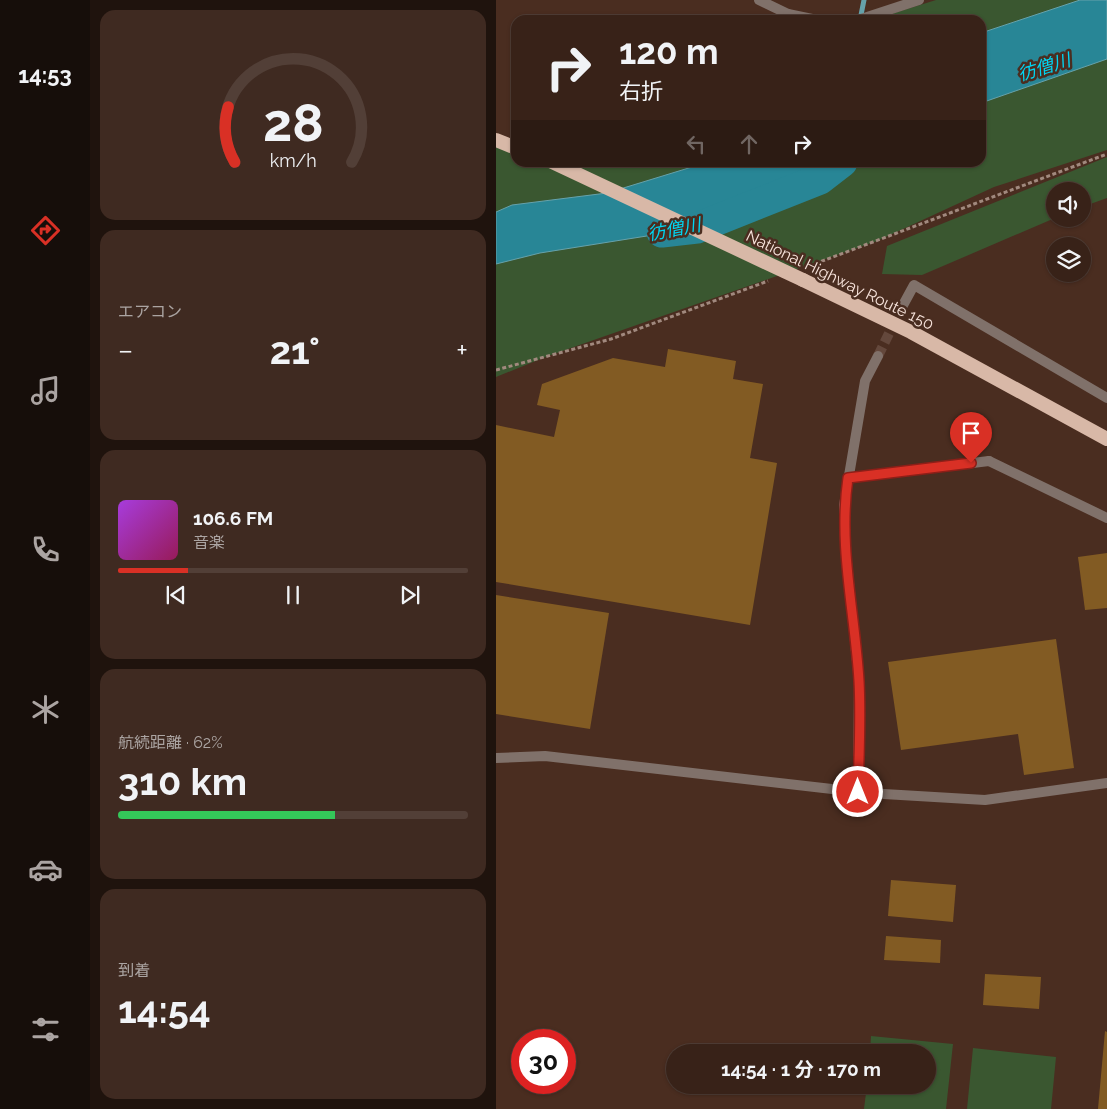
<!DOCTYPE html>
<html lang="ja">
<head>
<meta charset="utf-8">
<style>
	body { margin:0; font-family:Raleway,"Noto Sans JP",sans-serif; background:#3f2a21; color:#f1f3f6; height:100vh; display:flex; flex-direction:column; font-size:19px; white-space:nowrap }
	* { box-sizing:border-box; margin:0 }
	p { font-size:16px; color:#aba4a2 }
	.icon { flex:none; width:28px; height:28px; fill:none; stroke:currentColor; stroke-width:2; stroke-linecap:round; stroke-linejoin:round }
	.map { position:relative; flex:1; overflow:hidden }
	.panel { display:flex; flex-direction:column; gap:10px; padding:10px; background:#1f130d; width:406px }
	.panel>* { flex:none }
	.top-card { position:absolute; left:15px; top:15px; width:475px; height:152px; border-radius:15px; box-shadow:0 1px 4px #0004,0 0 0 1px #523f37; background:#382218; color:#f1f3f6; overflow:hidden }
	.tools { position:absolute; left:550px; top:182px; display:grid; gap:10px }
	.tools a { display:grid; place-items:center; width:45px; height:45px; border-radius:50%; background:#382218; box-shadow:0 1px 4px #0004,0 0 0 1px #523f37; font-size:25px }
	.speed { position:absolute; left:15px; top:1029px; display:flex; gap:10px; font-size:25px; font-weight:700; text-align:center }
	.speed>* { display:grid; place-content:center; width:65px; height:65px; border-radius:50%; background:#382218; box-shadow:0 1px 4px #0004,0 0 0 1px #523f37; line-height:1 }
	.speed .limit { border:8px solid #d22; background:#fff; color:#111 }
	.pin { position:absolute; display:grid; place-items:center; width:42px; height:42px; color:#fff; margin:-51px -21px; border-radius:50% 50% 50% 0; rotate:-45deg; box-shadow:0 0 5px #0007 }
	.pin .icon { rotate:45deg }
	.me { position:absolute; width:55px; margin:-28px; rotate:0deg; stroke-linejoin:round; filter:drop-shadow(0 0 4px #0008) }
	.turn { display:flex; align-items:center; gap:18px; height:105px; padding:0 25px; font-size:22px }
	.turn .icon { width:65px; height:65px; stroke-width:2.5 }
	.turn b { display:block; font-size:35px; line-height:42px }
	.lanes { display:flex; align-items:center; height:48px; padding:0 25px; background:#0003; justify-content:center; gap:25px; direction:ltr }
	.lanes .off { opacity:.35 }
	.big { font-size:38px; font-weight:700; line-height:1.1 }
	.panel .widget { flex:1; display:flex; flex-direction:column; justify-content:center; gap:8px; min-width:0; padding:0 18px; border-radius:15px; background:#3f2a21 }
	.panel .dial { align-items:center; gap:0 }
	.dial svg { height:130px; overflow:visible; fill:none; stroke:#523f37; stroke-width:7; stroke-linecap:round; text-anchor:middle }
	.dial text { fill:#f1f3f6; stroke:none }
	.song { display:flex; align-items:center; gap:15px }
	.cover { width:60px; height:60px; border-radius:8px; background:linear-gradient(135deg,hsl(280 70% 55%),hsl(330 70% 35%)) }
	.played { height:5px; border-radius:2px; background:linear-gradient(90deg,#d93025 20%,#523f37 20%) }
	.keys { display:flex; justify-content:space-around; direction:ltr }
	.heat { display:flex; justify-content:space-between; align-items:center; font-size:28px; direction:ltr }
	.charge { height:8px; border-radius:4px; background:linear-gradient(90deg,#34c759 62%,#523f37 0) }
	.trip { position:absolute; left:170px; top:1044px; width:270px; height:50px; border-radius:25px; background:#382218; box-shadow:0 1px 4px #0004,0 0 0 1px #523f37; font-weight:700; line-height:50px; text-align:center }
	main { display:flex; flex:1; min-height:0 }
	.tab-bar { display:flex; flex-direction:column; width:90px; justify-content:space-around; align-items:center; background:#160e0a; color:#aba4a2 }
	.tab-bar .icon { width:35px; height:35px }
	.tab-bar .on { color:#d93025 }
	.tab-bar b { font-size:22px; color:#f1f3f6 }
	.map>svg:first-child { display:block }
</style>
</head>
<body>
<main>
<nav class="tab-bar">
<b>14:53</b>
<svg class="icon on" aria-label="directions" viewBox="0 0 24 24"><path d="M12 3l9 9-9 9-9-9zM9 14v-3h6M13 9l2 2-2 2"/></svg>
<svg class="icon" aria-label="music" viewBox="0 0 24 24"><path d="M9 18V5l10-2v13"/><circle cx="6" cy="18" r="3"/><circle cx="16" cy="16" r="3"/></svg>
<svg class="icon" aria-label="phone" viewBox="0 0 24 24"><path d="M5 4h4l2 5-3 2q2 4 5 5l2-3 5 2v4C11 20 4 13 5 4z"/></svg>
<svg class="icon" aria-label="climate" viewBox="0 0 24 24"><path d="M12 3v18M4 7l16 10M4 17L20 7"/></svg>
<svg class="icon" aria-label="car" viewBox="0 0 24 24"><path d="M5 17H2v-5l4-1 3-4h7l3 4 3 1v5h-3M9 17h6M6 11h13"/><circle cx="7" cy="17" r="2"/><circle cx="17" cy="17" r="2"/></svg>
<svg class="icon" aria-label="filters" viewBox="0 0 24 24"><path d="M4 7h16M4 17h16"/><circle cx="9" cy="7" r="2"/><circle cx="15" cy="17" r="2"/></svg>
</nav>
<section class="panel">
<div class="widget dial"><svg viewBox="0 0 100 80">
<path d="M14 69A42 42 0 1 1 86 69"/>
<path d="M14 69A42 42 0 0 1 10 35" stroke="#d93025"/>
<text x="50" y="56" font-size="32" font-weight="700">28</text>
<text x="50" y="72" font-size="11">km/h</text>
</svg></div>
<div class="widget"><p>エアコン</p>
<div class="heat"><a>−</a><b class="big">21°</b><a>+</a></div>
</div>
<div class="widget">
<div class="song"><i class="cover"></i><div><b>106.6 FM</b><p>音楽</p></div></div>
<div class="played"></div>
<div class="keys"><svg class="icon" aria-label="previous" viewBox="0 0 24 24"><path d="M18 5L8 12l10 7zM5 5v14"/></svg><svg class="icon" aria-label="pause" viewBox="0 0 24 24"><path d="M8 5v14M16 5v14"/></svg><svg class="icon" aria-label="next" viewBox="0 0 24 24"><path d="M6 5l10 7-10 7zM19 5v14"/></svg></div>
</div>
<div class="widget"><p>航続距離 · 62%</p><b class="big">310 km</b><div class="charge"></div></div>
<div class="widget"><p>到着</p><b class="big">14:54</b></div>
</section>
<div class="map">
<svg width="611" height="1109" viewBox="0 0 611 1109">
	<rect width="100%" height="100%" fill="#4a2d20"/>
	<g fill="#3a5730">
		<path d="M440,0h171v150l-113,37 -117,54 -329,115 -52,21v-232l20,-7v24h465v-142h-109z"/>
		<path d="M611,157v41l-25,9v-16h-27v27l-133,57 -40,-1 5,-28z"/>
		<path d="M375,1036l82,8 -7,65h-82l3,-24h60v-33h-57z"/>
		<path d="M477,1048l83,9 -5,52h-84z"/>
	</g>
	<g fill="#288696" stroke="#66a2ab">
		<path d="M584,0h27v59l-126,44v-70z"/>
		<path d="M209,163h123l-131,65 -157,25 -44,11v-52l16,-7 95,-12z"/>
	</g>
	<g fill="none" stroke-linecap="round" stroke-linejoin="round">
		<g stroke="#66a2ab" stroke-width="5">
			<path d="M364,20l4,-20"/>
			<path d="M336,170l1,-8"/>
		</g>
		<path stroke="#288696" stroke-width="31" d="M166,232l35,-4 123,-49 22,-17"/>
	</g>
	<g fill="#825b23">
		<path d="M172,349l68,12 -3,18 30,5 -13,74 27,5 -27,162 -254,-43v-157l58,12 6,-27 -23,-5 5,-21 71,-26 52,9z"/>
		<path d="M611,553v55l-22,2 -7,-53z"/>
		<path d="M0,595l113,18 -19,116 -94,-15z"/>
		<path d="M560,639l18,129 -50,7 -6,-41 -117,16 -13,-88z"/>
		<path d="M395,880l65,5 -3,37 -65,-6z"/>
		<path d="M390,936l55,4 -1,23 -56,-3z"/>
		<path d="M489,974l56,3 -2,32 -56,-4z"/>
		<path d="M609,1031l2,1v77h-9z"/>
	</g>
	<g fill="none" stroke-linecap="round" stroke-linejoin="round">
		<path stroke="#64483c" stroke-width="10" stroke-dasharray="10 5" stroke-linecap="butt" d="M382,356l24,-49"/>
		<g stroke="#a1897e" stroke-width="3" stroke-dasharray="4 2.5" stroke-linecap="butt">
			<path d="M313,266l298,-112"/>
			<path d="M0,370l115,-31 157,-58"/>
		</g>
		<g stroke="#80716a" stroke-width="10">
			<path d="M263,0l29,14"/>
			<path d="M406,307l12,-22 193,113"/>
			<path d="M493,461l118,57"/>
			<path d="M0,758l49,-2 322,37 118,7 122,-17"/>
			<path d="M362,792l1,-111 -14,-138 -1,-38 21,-124 13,-25"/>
		</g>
		<g stroke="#80716a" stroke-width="10">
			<path d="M292,14l29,6"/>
			<path d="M362,20l61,-20"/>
			<path d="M352,478l141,-17"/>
		</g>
		<g stroke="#d8b8a7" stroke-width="14">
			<path d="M0,140l20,8"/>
			<path d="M307,280l108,52 196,107"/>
		</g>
		<path stroke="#d8b8a7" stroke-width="14" d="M56,162l251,118"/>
	</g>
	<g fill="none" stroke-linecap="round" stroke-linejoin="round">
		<defs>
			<path id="route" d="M362,792c1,-37 3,-74 1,-111 -4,-68 -21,-135 -11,-203l123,-15"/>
		</defs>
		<use href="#route" stroke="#8d1f18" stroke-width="12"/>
		<use href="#route" stroke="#d93025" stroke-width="9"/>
	</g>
	<g text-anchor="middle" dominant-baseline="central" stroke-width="5" stroke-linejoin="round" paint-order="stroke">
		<g font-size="16" fill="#f7e3db" stroke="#4a2d20">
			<text transform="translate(344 280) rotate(26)">National Highway Route 150</text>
		</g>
		<g font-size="18" font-style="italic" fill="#00d5f2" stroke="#4a2d20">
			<text transform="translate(548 67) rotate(-17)">彷僧川</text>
			<text transform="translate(178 229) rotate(-11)">彷僧川</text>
		</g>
	</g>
</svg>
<div class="tools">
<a><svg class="icon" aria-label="sound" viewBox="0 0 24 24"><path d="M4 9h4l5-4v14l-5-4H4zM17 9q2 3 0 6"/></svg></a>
<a><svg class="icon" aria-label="layers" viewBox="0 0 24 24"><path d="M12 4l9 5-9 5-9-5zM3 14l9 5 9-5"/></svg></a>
</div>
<div class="speed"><div class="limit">30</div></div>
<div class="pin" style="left:475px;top:463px;background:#d93025"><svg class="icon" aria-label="arrive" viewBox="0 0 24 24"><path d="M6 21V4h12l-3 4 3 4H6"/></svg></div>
<svg class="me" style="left:362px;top:792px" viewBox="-20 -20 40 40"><circle r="17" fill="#d93025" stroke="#fff" stroke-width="3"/><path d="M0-11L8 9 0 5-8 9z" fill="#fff"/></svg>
<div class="trip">14:54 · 1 分 · 170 m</div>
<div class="top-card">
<div class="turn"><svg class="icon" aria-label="right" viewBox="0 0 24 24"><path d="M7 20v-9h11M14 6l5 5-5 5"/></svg><div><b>120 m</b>右折</div></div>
<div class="lanes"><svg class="icon off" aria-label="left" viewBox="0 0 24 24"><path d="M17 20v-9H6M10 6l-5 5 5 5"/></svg><svg class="icon off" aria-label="ahead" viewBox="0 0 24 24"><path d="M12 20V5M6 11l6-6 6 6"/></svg><svg class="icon" aria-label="right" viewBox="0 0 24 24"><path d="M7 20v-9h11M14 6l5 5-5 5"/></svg></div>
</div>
</div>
</main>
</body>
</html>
